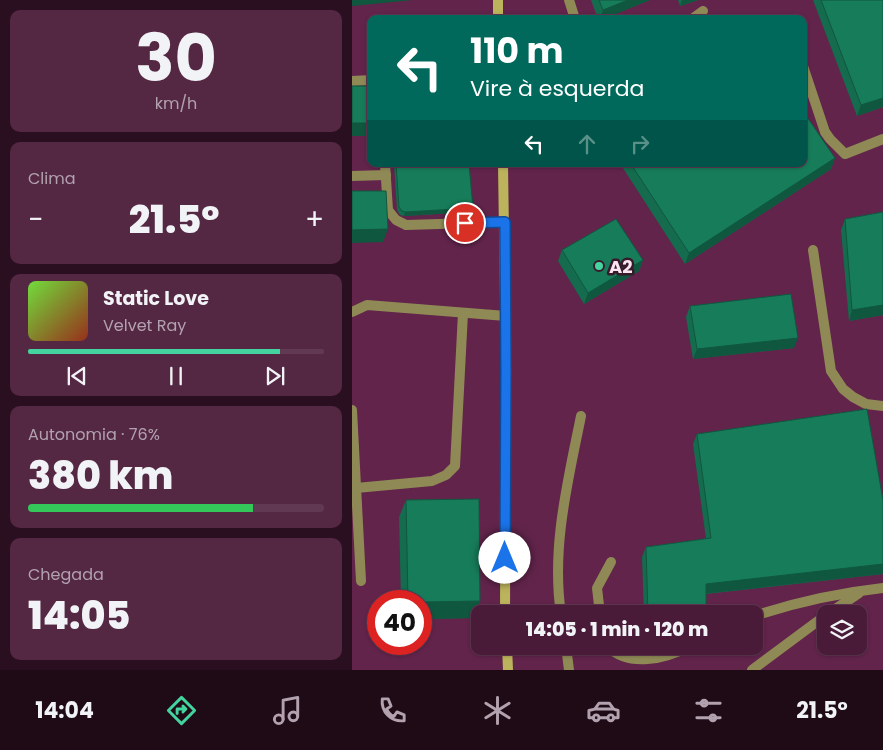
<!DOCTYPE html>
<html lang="pt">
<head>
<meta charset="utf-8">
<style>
	body { margin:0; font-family:Poppins,sans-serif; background:#542843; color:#f1f3f6; height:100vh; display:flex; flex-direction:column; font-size:19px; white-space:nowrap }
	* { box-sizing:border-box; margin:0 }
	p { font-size:16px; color:#b2a1ae }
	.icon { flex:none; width:28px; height:28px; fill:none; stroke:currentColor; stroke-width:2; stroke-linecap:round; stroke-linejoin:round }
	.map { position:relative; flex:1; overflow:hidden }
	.panel { display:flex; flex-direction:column; gap:10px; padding:10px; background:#290f1f; width:352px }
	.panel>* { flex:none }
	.guide { position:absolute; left:15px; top:15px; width:440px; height:152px; border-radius:10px; box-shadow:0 1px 4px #0004,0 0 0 1px #613953; background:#00695c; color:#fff; overflow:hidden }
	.buttons { position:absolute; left:465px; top:605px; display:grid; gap:10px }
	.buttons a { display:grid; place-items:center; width:50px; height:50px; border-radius:10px; background:#4a1b38; box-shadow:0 1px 4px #0004,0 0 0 1px #613953; font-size:25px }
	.speed { position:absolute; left:15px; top:590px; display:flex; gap:10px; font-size:25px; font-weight:700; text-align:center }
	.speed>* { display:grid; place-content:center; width:65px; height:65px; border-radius:50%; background:#4a1b38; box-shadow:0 1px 4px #0004,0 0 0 1px #613953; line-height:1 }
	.speed .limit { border:8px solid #d22; background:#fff; color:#111 }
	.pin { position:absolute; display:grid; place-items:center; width:42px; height:42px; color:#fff; margin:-21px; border:2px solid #fff; border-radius:50%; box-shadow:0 1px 5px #0007 }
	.me { position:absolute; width:55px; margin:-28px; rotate:0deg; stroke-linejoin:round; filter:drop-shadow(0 0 4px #0008) }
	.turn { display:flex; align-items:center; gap:18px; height:105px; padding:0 20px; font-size:22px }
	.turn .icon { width:65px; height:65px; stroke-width:2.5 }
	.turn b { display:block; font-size:35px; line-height:42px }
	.lanes { display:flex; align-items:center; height:48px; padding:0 20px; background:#0003; justify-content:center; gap:25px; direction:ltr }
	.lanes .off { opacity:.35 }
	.big { font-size:38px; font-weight:800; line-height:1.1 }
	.panel .card { flex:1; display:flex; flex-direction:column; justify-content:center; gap:8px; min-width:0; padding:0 18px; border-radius:10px; background:#542843 }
	.panel .dial { align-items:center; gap:0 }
	.dial b { font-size:65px; line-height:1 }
	.song { display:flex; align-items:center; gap:15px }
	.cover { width:60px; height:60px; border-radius:8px; background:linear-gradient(135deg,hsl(100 70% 55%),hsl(10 70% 35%)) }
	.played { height:5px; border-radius:2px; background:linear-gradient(90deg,#44d49f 85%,#613953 85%) }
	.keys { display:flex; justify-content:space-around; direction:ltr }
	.heat { display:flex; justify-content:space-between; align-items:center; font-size:28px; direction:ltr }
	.charge { height:8px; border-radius:4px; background:linear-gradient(90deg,#34c759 76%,#613953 0) }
	.trip { position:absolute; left:119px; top:605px; width:292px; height:50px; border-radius:10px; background:#4a1b38; box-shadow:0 1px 4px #0004,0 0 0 1px #613953; font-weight:800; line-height:50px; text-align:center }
	.tab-bar { display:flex; height:80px; justify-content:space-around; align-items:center; background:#1e0b16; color:#b2a1ae }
	.tab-bar .icon { width:35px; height:35px }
	.tab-bar .current { color:#44d49f }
	.tab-bar b { font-size:22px; color:#f1f3f6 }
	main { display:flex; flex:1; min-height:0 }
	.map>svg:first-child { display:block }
</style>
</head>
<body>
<main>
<section class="panel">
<div class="card dial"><b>30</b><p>km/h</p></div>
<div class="card"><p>Clima</p>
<div class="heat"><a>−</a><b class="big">21.5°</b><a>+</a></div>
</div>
<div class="card">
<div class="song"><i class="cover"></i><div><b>Static Love</b><p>Velvet Ray</p></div></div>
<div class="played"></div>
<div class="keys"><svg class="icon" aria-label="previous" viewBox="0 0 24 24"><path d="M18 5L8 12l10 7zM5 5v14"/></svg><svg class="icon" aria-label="pause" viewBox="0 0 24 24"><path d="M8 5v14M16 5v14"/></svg><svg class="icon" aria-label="next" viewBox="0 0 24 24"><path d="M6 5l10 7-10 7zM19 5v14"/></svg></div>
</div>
<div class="card"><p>Autonomia · 76%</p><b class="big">380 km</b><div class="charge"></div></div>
<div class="card"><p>Chegada</p><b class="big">14:05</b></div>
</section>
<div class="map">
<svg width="531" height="670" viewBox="0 0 531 670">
	<rect width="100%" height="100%" fill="#62244b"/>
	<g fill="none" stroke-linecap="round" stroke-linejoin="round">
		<g stroke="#8f8a55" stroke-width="10">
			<path d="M217,0l6,19"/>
			<path d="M340,19l11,-8"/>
			<path d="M451,66l22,66 5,7 15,15 38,-15"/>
			<path d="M33,164l3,46 8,10 10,5 99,-3"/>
			<path d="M0,176l34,-1"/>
			<path d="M461,250l18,121 12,18 10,8 13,7 17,2"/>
			<path d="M0,312l15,-7 139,11"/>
			<path d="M0,410l9,171"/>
			<path d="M4,488l76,-7 14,-6 9,-9 8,-153"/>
			<path d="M209,614c-10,-66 7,-133 20,-198"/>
			<path d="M248,614l-3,-26 14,-26"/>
			<path d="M476,614l31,-21"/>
			<path d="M402,616c43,-14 84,-23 129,-28"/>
			<path d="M214,646l3,24"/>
			<path d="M255,646c22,22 58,13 83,0"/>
			<path d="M400,670l74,-55"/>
		</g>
		<path stroke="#8f8a55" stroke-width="10" d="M0,81l19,-1"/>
		<g stroke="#bcb45c" stroke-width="10">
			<path d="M146,0v19"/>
			<path d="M151,164l3,207 -1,243"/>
			<path d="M155,646l1,24"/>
		</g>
	</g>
	<g fill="#146b4d">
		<path d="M239,0h59l-47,19h-5z"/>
		<path d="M326,0h20l-18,6z"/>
		<path d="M461,0h70v107l-26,9z"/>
		<path d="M483,158l-4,11 -146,95 -64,-99 1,-1h181z"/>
		<path d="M42,164h75l2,48 -67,4 -4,-1 -3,-5z"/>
		<path d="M493,219l38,96 -34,6 -8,-91z"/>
		<path d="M210,250l81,10 -4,11 -55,33 -26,-43z"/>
		<path d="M338,306l104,42 -101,11 -7,-42z"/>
		<path d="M345,434l186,140 -177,20 -1,20h-61l-2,-57 4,-10 60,-8 -13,-95z"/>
		<path d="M54,500l74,101 -6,17 -53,1v-18h-20l-2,-84z"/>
	</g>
	<g fill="#10573f">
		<path d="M0,0h61l-61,6z"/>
		<path d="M276,0h22l-47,19h-3l3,-9z"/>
		<path d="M330,0h16l-18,6z"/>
		<path d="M531,98v9l-26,9 4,-11z"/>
		<rect x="0" y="123" width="19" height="13"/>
		<path d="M483,158l-4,11 -146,95 4,-11z"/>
		<path d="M121,208l-2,4 -67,4 1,-4z"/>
		<path d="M36,229l-5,13 -31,1v-13z"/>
		<path d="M291,260l-4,11 -55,33 4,-11z"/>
		<path d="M531,305v10l-34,6 3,-11z"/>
		<path d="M446,338l-4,10 -101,11 4,-10z"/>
		<path d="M531,564v10l-181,20 4,-10z"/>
		<path d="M128,601l-6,17 -53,1v-17z"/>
		<path d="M354,611l-1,3h-15z"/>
	</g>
	<g fill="#177c5a" stroke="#10573f">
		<path d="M247,0h29l-25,10z"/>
		<path d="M469,0h62v98l-22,7z"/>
		<rect x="0" y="86" width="19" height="37"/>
		<path d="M451,111l32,47 -146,95 -58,-89h172z"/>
		<path d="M44,164h73l4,44 -68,4 -3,-1 -3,-4z"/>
		<path d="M0,191h34l2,38 -36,1z"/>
		<path d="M531,212v93l-31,5 -7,-91z"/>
		<path d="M264,219l27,41 -55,33 -26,-43z"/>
		<path d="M439,294l7,44 -101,11 -7,-43z"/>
		<path d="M515,409l16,91v64l-177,20v27l-16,3h-42l-2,-67 65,-9 -14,-104z"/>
		<path d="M127,499l1,102 -59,1v-1h-13l-2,-101z"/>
	</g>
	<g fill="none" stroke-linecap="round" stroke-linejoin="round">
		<defs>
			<path id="route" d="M113,223l40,-1 1,149 -1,187"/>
		</defs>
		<use href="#route" stroke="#114b97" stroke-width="12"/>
		<use href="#route" stroke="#1a73e8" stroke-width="9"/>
	</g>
	<circle fill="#44d49f" stroke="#371b2b" stroke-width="2" cx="247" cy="266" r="5"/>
	<g text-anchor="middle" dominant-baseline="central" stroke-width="5" stroke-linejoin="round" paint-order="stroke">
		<g font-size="18" font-weight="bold" fill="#fce5f1" stroke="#371b2b" text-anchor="start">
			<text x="257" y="266">A2</text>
		</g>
	</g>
</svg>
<div class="buttons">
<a><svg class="icon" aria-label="layers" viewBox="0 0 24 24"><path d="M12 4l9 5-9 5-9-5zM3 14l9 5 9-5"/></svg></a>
</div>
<div class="speed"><div class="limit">40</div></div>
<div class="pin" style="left:113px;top:223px;background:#d93025"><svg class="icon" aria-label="arrive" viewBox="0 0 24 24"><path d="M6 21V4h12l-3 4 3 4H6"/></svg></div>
<svg class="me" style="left:153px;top:558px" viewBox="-20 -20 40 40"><circle r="19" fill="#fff"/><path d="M0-13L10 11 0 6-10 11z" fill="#1a73e8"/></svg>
<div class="trip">14:05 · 1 min · 120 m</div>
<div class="guide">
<div class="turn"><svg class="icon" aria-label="left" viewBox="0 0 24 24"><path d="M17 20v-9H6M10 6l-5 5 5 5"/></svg><div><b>110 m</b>Vire à esquerda</div></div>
<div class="lanes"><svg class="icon" aria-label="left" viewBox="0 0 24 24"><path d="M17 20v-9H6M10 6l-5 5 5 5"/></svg><svg class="icon off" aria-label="ahead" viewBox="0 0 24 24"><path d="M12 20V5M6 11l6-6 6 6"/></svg><svg class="icon off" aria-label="right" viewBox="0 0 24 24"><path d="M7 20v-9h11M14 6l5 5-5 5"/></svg></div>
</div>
</div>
</main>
<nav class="tab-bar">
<b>14:04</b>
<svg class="icon current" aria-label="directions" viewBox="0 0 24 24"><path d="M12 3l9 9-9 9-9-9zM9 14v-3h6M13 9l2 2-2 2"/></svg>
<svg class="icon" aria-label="music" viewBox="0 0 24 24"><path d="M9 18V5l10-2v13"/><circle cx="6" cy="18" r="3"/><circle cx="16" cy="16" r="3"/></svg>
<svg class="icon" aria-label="phone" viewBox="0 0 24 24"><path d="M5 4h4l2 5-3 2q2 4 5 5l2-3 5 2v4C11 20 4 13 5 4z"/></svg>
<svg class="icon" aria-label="climate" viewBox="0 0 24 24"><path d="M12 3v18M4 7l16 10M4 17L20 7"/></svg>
<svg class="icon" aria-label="car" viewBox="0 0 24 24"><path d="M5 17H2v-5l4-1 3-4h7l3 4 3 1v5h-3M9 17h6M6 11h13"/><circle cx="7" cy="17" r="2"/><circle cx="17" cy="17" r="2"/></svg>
<svg class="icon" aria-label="filters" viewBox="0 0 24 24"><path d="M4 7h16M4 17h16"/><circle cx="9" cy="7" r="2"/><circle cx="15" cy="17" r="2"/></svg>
<b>21.5°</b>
</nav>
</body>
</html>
